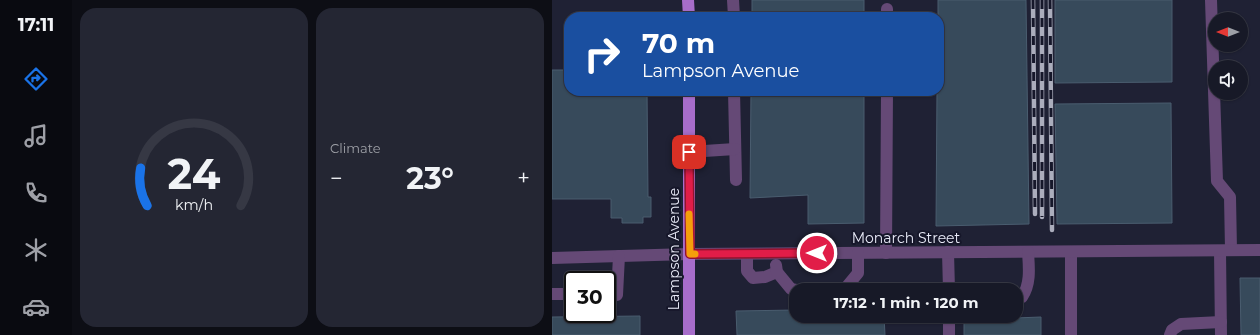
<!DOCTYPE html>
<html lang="en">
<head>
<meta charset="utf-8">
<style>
	body { margin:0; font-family:Montserrat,sans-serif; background:#242633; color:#f1f3f6; height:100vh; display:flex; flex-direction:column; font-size:15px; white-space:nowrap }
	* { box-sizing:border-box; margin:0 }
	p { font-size:13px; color:#9ea0a7 }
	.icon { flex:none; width:22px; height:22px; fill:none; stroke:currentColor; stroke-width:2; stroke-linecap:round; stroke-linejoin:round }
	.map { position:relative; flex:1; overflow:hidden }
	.sheet { display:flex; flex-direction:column; gap:8px; padding:8px; background:#0d0e15; width:480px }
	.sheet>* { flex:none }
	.hud { position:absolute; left:12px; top:12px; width:380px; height:84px; border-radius:16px; box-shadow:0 1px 3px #0004,0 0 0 1px #363844; background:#1a4fa0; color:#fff; overflow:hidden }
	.needle { width:26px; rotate:270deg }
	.controls { position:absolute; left:656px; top:12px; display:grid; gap:8px }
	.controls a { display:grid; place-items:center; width:40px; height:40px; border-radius:50%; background:#171927; box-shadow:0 1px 3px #0004,0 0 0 1px #363844; font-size:20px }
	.speed { position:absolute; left:12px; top:271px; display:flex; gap:8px; font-size:20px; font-weight:700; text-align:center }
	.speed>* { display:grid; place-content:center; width:52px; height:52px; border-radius:50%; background:#171927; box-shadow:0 1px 3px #0004,0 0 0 1px #363844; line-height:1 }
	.speed .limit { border:2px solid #111; border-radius:6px; background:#fff; color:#111 }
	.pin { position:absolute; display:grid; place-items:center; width:34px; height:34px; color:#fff; margin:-17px; border-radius:8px; box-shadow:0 2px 6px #0006 }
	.me { position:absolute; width:44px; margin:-22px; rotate:270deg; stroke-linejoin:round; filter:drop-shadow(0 0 3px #0008) }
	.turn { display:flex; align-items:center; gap:14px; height:84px; padding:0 12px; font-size:18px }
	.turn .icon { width:52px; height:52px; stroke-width:2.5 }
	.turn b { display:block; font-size:28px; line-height:34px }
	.big { font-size:30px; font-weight:700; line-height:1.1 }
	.sheet .widget { flex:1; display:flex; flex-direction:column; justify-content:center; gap:6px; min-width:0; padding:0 14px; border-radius:16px; background:#242633 }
	.sheet .dial { align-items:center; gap:0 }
	.dial svg { height:104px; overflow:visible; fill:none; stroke:#363844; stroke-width:7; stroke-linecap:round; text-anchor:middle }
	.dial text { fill:#f1f3f6; stroke:none }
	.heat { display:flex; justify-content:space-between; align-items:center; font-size:22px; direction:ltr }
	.sheet .tiles { flex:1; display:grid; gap:8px; grid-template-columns:repeat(2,1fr) }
	.trip { position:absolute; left:237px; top:283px; width:234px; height:40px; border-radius:16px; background:#171927; box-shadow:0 1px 3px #0004,0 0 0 1px #363844; font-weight:700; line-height:40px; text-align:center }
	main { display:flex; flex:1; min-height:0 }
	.tab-bar { display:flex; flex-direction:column; width:72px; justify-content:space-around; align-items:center; background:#090a10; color:#9ea0a7 }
	.tab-bar .icon { width:28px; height:28px }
	.tab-bar .selected { color:#1a73e8 }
	.tab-bar b { font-size:18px; color:#f1f3f6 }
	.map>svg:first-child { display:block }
</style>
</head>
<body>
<main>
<nav class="tab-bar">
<b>17:11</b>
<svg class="icon selected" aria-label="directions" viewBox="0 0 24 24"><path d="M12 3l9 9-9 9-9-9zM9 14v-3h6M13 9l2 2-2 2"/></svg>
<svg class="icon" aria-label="music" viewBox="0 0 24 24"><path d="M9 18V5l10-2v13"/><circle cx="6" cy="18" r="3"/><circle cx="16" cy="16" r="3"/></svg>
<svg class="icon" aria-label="phone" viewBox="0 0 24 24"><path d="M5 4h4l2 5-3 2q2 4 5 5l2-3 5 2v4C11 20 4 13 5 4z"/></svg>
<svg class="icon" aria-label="climate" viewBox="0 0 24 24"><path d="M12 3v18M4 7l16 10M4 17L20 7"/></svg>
<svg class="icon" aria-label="car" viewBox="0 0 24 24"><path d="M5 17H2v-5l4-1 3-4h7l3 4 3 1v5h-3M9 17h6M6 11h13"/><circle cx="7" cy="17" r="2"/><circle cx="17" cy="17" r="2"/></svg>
</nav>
<section class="sheet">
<div class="tiles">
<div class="widget dial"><svg viewBox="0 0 100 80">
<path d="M14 69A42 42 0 1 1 86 69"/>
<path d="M14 69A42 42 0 0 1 9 40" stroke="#1a73e8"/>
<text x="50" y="56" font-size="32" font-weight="700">24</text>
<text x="50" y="72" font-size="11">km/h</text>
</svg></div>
<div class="widget"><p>Climate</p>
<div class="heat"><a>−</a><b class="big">23°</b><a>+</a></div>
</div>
</div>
</section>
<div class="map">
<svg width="708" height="335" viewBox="0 0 708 335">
	<rect width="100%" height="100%" fill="#1f2134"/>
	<g fill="#374a5b" stroke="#4a5d6f">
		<rect x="200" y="0" width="112" height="17"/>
		<path d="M386,0h88l3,224 -93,2 1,-135h2v-74h-1z"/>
		<path d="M503,0h117v82l-117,1z"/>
		<path d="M0,70h17v21h78l1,106h3v20h-8v6h-21v-5h-11v-19h-59z"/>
		<path d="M199,91h113v132l-56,1v-29l-58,3z"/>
		<path d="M619,103l1,120 -115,1 -2,-120z"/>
		<path d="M688,278h20v57h-19z"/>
		<path d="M244,310v6h88l1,19h-148l-1,-24z"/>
		<path d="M88,316v19h-88v-18z"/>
		<path d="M489,317v18h-77v-15z"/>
	</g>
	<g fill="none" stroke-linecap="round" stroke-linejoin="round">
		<g stroke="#654976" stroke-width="12">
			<path d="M181,0l1,17"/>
			<path d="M659,0l6,181 13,16 1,53"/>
			<path d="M335,17v-8"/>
			<path d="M182,91l2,89"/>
			<path d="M137,152l46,-3"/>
			<path d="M668,251l1,84"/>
			<path d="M396,252l1,38"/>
			<path d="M519,252v83"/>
			<path d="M334,253l1,-162"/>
			<path d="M195,254v17l6,7 12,-1 12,-5"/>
			<path d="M0,258l137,-4 571,-4"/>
			<path d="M224,265l1,7 14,17 5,1"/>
			<path d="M292,290l14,-17v-20"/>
			<path d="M0,294h21"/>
			<path d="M55,295h10l2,-39"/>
			<path d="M464,298l6,-1c9,-13 7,-30 6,-45"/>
			<path d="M397,335v-19"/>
			<path d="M618,335l2,-5 9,-6 40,-2"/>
		</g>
		<g stroke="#a76dca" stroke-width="12">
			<path d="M136,0l1,17"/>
			<path d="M137,91v244"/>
		</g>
		<defs>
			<g id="rail">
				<path d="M481,0l2,214"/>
				<path d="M490,0v217"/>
				<path d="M498,0l2,230"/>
			</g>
		</defs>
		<use href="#rail" stroke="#abadbc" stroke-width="4.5"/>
		<use href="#rail" stroke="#16172a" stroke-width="3" stroke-dasharray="9" stroke-linecap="butt"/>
	</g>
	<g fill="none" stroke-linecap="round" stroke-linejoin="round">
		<defs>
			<path id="route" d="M137,152l1,102 127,-1"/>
		</defs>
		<use href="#route" stroke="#92132f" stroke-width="10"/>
		<use href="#route" stroke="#e11d48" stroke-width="7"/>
		<path stroke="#f59e0b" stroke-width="7" d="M137,214l1,40h5"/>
	</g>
	<g text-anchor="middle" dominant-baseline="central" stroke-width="4" stroke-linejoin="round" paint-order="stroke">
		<g font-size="14" fill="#e9ebf8" stroke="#16172a">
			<text x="354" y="238">Monarch Street</text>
			<text transform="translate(122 249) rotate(-90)">Lampson Avenue</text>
		</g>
	</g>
</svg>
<div class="controls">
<a><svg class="needle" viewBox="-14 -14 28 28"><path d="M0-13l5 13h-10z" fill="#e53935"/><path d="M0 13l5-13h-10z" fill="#9ea0a7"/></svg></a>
<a><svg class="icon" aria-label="sound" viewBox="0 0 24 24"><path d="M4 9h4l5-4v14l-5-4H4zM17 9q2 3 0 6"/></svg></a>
</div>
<div class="speed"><div class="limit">30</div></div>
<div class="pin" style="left:137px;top:152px;background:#d93025"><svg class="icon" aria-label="arrive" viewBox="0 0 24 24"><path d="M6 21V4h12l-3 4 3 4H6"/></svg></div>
<svg class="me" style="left:265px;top:253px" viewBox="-20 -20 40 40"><circle r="17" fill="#e11d48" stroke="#fff" stroke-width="3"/><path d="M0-11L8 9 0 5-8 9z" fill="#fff"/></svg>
<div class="trip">17:12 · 1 min · 120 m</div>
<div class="hud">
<div class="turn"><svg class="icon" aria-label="right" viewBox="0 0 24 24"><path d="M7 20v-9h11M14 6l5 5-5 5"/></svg><div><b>70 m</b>Lampson Avenue</div></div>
</div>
</div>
</main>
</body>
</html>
